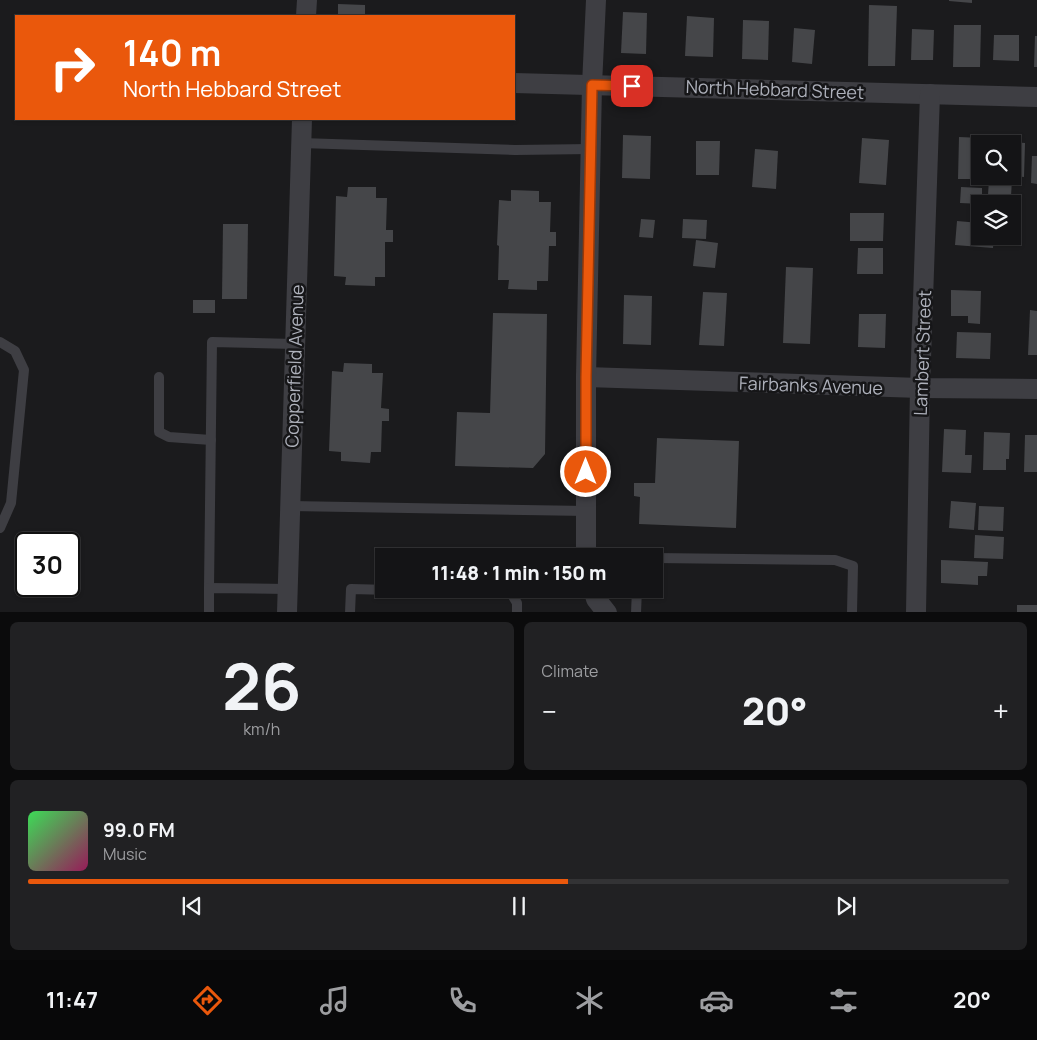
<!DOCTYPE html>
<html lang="en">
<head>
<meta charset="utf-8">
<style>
	body { margin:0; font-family:Manrope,sans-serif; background:#212123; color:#f1f3f6; height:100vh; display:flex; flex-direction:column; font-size:19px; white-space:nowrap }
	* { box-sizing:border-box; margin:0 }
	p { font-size:16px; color:#9d9ea1 }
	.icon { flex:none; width:28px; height:28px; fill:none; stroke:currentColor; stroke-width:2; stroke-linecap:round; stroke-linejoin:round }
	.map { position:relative; height:612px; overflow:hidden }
	.panel { display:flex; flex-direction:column; gap:10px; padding:10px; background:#0b0b0c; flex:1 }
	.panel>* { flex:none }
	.banner { position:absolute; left:15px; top:15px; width:500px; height:105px; border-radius:0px; box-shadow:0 1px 4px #0004,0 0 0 1px #333335; background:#ea580c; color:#fff; overflow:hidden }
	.fabs { position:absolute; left:971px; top:135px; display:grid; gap:10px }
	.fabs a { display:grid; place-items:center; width:50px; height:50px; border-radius:0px; background:#141416; box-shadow:0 1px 4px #0004,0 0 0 1px #333335; font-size:25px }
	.speed { position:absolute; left:15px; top:532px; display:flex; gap:10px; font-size:25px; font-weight:700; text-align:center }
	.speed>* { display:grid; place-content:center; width:65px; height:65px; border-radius:50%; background:#141416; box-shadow:0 1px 4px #0004,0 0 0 1px #333335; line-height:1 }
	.speed .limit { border:2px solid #111; border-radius:8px; background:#fff; color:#111 }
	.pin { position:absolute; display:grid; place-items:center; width:42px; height:42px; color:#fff; margin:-21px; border-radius:10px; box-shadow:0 2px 8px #0006 }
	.me { position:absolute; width:55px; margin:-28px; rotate:0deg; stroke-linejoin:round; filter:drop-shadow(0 0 4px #0008) }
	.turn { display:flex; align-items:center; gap:18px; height:105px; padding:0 25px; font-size:22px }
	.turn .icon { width:65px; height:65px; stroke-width:2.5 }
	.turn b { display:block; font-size:35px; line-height:42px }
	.big { font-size:38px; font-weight:800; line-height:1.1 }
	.panel .card { flex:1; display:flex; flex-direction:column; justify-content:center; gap:8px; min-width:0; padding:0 18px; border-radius:8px; background:#212123 }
	.panel .dial { align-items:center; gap:0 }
	.dial b { font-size:65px; line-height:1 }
	.song { display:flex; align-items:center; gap:15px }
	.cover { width:60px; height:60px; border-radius:8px; background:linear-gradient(135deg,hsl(130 70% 55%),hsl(330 70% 35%)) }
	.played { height:5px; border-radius:2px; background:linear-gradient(90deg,#ea580c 55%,#333335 55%) }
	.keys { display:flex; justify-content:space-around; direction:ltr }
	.heat { display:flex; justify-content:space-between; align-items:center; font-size:28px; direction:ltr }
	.panel .tiles { flex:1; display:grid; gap:10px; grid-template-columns:1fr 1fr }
	.card:last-child { grid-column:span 2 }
	.trip { position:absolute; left:375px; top:548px; width:288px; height:50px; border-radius:0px; background:#141416; box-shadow:0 1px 4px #0004,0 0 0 1px #333335; font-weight:800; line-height:50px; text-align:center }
	.menu { display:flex; height:80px; justify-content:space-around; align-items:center; background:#080809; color:#9d9ea1 }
	.menu .icon { width:35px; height:35px }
	.menu .on { color:#ea580c }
	.menu b { font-size:22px; color:#f1f3f6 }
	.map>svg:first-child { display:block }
</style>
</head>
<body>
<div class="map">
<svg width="1037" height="613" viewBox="0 0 1037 613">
	<rect width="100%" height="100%" fill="#1b1b1d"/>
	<g fill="#454649">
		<path d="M949,0h23v3l-23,-2z"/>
		<path d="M338,4l27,1v11h-27z"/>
		<path d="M869,5l28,1 -2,60h-27z"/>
		<path d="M623,12l24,1 -1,41 -25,-1z"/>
		<path d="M687,16l27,2 -1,39 -28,-1z"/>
		<path d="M743,20l26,1 -1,39 -26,-1z"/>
		<path d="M954,25h27l-1,42h-27z"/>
		<path d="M794,28l21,2 -3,34 -20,-2z"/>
		<path d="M912,29l22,1 -1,30h-22z"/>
		<path d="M994,35h25v26l-26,-1z"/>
		<path d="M1035,36h2v31h-3z"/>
		<path d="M623,135l28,1 -1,43 -28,-1z"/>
		<path d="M959,137l23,1v6h-2l1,35h-23z"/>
		<path d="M862,138l27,2 -3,45 -27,-2z"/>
		<path d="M696,141h24l-1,34h-23z"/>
		<path d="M1012,142l13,1 -1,34 -12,-1z"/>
		<path d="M755,149l23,2 -2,38 -24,-2z"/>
		<path d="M1032,156h5v28l-6,-1z"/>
		<path d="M989,179l23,1 -1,16 -23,-1z"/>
		<path d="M348,187h28v11h11l-1,32h7v12h-8v35h-10v9l-30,-1 1,-8 -12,-1 2,-80 11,1z"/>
		<path d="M961,187l21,1v16l-22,-1z"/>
		<path d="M511,190l28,1v11h12l-1,30h6v14h-7l-1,35h-11v9l-29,-1 1,-9h-11l1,-34 -2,-1 2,-45 12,1z"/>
		<path d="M850,213h34l-1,28h-33z"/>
		<path d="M641,219l14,1 -2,18 -14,-1z"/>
		<path d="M683,219l24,1 -1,19 -24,-1z"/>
		<path d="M957,221l23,2v13h14l-1,12 -38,-3z"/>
		<path d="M223,224h25l-1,75h-25z"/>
		<path d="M696,240l22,3 -3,25 -22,-2z"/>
		<path d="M858,248h25v26h-26z"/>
		<path d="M786,267l27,1 -3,76 -27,-1z"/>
		<path d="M951,290l30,1 -1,33 -12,-1v-7h-17z"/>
		<path d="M703,292l24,1 -3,53 -25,-1z"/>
		<path d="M624,295l28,1 -1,49 -28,-1z"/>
		<rect x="193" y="300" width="22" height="13"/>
		<path d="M1030,310l7,1v44h-9z"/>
		<path d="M493,313l54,1 -2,140 -12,14 -78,-2 2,-54 33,1z"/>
		<path d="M859,314h27l-1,34 -27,-1z"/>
		<path d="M957,332l34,1 -1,26 -34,-1z"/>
		<path d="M344,363l28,1v9h11l-2,35 8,1v12h-7l-1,31h-10l-1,11 -29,-2v-9l-12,-1 3,-80 11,1z"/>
		<path d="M944,429l22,1 -1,25h7l-1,18 -29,-1z"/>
		<path d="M984,432l26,1 -1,26h-3v11h-23z"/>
		<path d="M1025,435h12v37h-13z"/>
		<path d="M657,438l82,3 -3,87 -97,-4 1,-27 -6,-1v-13h21z"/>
		<path d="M951,501l25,2 -2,27 -25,-2z"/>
		<path d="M979,506l25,1 -1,24 -25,-1z"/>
		<path d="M975,535l29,2 -1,22 -29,-1z"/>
		<path d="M941,560l47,2 -1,14h-9v9l-37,-2z"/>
		<rect x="1017" y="605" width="20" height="8"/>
	</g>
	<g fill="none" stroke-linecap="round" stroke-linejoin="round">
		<g stroke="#3e3e43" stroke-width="10">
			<path d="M301,143l214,7 76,-1"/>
			<path d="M0,342l15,9 9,19 -13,133 -11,25"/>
			<path d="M159,377v55l10,5 42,3"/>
			<path d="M290,506l297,5"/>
			<path d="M654,558l181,2 18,6 -1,47"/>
			<path d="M209,588l3,-246 82,2"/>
			<path d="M209,613v-25l79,1"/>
			<path d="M350,613l1,-24 160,4 6,10v10"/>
			<path d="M636,613l1,-24"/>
		</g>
		<g stroke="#3e3e43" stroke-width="20">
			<path d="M306,16l1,-16"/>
			<path d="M514,83l523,14"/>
			<path d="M586,377l334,11 117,1"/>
			<path d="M586,556v-179l6,-292 4,-85"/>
			<path d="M593,589l3,10 11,14"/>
			<path d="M287,613l15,-494"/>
			<path d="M916,613l4,-225 10,-294"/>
		</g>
	</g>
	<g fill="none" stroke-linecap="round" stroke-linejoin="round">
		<defs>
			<path id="route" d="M586,472v-95l6,-292 40,1"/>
		</defs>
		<use href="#route" stroke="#983908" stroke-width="12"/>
		<use href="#route" stroke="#ea580c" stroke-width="9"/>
	</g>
	<g text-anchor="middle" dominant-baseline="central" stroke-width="5" stroke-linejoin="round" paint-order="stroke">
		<g font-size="18" fill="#aeb1bb" stroke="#161618">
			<text transform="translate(775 89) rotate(2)">North Hebbard Street</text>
			<text transform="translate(922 353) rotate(-88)">Lambert Street</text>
			<text transform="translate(294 366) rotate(-88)">Copperfield Avenue</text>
			<text transform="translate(811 385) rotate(2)">Fairbanks Avenue</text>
		</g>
	</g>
</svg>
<div class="fabs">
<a><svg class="icon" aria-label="search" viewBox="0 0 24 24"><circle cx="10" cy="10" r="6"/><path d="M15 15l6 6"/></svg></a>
<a><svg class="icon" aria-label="layers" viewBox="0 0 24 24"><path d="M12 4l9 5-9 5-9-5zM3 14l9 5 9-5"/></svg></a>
</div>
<div class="speed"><div class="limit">30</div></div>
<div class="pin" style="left:632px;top:86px;background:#d93025"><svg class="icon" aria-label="arrive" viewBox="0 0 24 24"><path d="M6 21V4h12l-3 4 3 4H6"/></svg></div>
<svg class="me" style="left:586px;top:472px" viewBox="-20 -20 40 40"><circle r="17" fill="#ea580c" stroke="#fff" stroke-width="3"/><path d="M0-11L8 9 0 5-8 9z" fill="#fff"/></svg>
<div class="trip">11:48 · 1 min · 150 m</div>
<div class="banner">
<div class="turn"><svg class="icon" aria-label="right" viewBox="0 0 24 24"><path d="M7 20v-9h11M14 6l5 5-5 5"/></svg><div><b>140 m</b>North Hebbard Street</div></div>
</div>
</div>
<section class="panel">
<div class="tiles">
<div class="card dial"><b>26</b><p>km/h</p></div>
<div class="card"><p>Climate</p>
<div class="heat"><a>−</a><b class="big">20°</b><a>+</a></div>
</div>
<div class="card">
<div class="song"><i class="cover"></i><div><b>99.0 FM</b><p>Music</p></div></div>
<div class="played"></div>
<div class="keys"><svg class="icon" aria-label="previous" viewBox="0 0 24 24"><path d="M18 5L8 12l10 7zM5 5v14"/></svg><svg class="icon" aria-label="pause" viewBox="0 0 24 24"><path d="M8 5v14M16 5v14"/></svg><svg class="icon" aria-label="next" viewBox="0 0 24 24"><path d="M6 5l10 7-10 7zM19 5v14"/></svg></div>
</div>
</div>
</section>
<nav class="menu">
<b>11:47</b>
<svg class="icon on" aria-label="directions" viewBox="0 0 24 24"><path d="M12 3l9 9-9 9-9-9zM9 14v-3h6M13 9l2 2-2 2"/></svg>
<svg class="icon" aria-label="music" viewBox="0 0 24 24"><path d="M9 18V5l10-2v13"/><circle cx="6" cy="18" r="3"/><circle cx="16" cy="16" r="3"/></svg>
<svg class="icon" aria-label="phone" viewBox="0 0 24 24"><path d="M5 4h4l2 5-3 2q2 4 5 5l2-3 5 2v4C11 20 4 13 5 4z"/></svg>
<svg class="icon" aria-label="climate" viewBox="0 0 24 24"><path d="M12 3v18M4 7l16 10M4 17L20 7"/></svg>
<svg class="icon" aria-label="car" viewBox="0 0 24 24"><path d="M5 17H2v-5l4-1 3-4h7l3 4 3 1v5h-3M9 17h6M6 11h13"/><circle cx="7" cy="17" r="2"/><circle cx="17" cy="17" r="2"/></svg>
<svg class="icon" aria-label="filters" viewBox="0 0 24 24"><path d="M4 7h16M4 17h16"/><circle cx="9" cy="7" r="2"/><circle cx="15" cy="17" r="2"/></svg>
<b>20°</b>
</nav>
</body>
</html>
